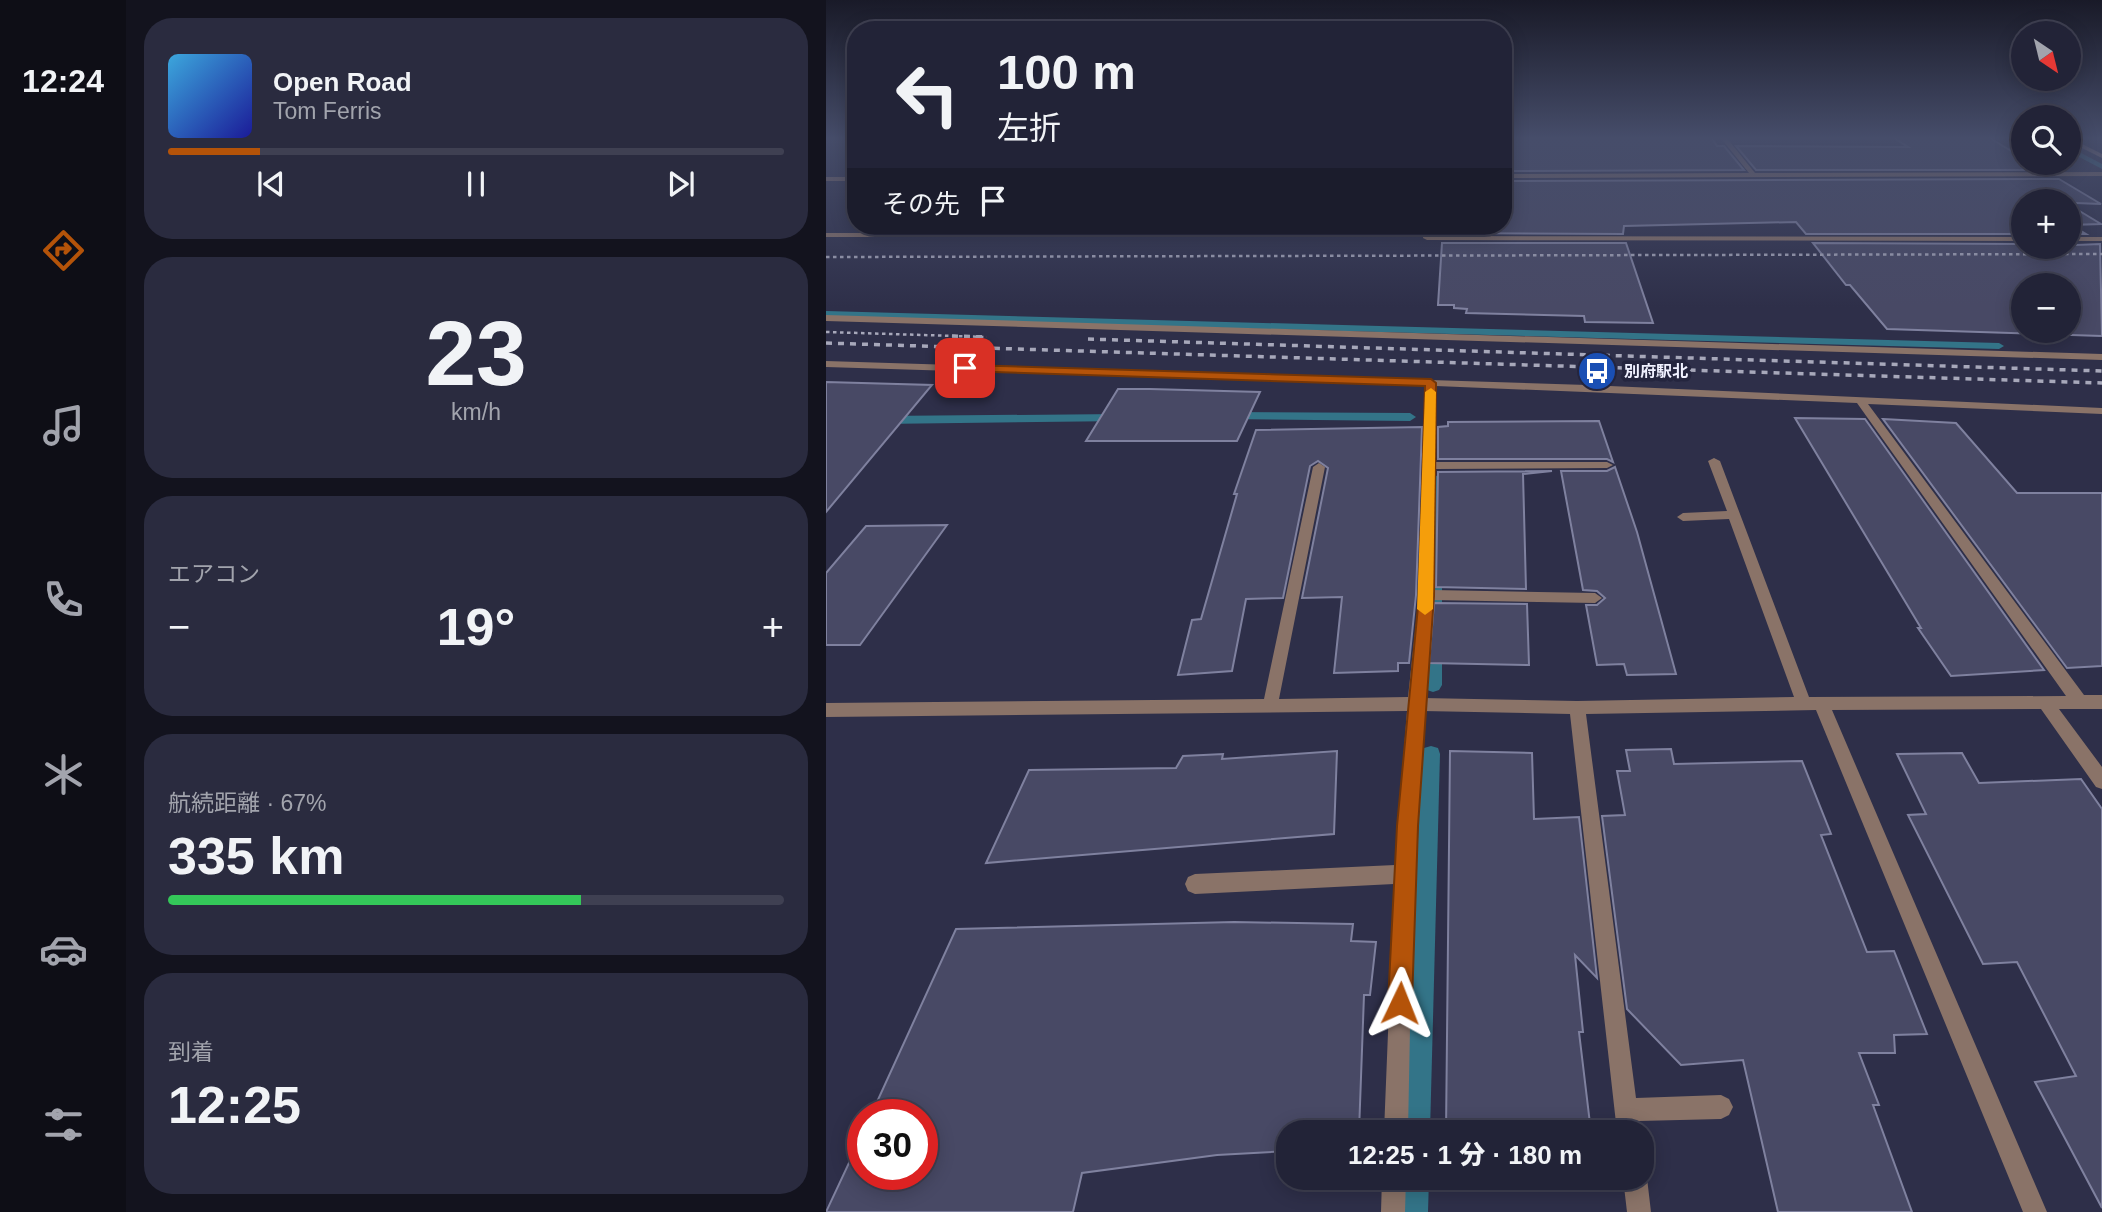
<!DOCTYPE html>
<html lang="ja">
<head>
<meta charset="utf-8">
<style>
	body { margin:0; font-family:Helvetica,"Noto Sans JP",sans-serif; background:#2a2b3f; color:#f1f3f6; height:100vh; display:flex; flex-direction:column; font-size:26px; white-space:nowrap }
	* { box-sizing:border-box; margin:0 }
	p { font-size:23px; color:#a2a4ad }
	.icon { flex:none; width:38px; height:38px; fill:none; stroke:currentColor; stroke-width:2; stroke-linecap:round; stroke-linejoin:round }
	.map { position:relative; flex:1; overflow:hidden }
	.panel { display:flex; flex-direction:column; gap:18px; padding:18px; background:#13131e; width:700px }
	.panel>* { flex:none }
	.guide { position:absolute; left:21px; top:21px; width:665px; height:214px; border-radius:28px; box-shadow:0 4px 18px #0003,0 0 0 2px #3f4052; background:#222337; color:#f1f3f6; overflow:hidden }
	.needle { width:46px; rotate:145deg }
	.buttons { position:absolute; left:1185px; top:21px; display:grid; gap:14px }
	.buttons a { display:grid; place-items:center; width:70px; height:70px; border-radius:50%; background:#222337; box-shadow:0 4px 18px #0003,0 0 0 2px #3f4052; font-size:35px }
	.speed { position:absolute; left:21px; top:1099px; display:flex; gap:14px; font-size:35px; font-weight:700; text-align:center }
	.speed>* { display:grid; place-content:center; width:91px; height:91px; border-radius:50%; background:#222337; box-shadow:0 4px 18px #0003,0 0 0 2px #3f4052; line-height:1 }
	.speed .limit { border:10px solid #d22; background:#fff; color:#111 }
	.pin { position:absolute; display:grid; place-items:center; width:60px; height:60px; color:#fff; margin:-30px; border-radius:14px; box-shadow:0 4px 10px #0006 }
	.me { position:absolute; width:77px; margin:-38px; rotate:2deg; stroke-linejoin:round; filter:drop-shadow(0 0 5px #0008) }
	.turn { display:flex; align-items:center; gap:24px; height:147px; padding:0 35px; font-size:32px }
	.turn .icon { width:91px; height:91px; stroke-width:2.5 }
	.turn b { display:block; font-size:49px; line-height:60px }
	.then { display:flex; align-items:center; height:66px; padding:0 35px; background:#0003; gap:14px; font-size:26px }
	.big { font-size:52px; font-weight:800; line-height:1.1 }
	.panel .widget { flex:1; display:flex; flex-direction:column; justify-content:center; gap:10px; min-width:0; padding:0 24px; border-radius:28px; background:#2a2b3f }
	.panel .dial { align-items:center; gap:0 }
	.dial b { font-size:91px; line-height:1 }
	.song { display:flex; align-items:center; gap:21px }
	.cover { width:84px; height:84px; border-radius:10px; background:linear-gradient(135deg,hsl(200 70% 55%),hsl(240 70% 35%)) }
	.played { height:7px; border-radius:4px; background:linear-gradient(90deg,#b45309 15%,#3f4052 15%) }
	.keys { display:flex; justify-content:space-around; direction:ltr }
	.heat { display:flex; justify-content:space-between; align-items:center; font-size:38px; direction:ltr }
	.charge { height:10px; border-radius:5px; background:linear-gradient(90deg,#34c759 67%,#3f4052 0) }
	.trip { position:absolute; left:450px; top:1120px; width:378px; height:70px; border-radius:28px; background:#222337; box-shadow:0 4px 18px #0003,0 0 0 2px #3f4052; font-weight:800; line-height:70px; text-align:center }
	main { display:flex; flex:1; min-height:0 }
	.dock { display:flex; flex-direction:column; width:126px; justify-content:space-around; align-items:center; background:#0e0e16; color:#a2a4ad }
	.dock .icon { width:49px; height:49px }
	.dock .selected { color:#b45309 }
	.dock b { font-size:32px; color:#f1f3f6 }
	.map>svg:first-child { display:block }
</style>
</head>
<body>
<main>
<nav class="dock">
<b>12:24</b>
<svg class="icon selected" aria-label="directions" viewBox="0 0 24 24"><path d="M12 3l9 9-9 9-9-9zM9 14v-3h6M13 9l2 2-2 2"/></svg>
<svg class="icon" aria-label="music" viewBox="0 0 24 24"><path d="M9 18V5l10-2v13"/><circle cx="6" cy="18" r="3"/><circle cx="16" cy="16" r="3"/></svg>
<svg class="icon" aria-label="phone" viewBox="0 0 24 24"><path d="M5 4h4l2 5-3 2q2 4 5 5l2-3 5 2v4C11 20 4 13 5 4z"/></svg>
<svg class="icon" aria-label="climate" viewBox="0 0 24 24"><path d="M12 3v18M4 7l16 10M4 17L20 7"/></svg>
<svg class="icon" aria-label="car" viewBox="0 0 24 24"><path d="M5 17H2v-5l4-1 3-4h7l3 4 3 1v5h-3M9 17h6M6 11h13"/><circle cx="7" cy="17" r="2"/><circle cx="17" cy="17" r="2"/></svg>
<svg class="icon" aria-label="filters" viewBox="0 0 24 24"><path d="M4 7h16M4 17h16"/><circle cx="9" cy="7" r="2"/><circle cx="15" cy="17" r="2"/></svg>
</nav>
<section class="panel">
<div class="widget">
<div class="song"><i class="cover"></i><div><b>Open Road</b><p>Tom Ferris</p></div></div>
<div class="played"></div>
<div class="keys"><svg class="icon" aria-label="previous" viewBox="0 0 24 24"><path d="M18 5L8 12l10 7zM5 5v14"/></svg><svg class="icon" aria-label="pause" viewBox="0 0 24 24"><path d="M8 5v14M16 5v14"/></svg><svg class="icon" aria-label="next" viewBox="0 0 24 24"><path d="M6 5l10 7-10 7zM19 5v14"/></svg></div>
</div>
<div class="widget dial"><b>23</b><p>km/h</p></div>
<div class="widget"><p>エアコン</p>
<div class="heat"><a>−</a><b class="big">19°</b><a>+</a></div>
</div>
<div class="widget"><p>航続距離 · 67%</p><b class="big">335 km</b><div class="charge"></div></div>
<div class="widget"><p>到着</p><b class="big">12:25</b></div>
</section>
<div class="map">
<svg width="1276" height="1212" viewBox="0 0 1276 1212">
	<rect width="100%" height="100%" fill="#2e2f49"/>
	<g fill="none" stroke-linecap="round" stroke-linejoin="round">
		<g fill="#337488" fill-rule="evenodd">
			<path d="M1242,146l34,18v5l-34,-18z"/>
			<path d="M0,311l1173,32 5,3 -5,3 -1173,-32z"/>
			<path d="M401,412l183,1 6,4 -6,4 -187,-2v-6z"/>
			<path d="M295,414l6,4 -2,3 -244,3 -6,-4 6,-4z"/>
			<path d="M609,475l7,4v206l-3,5 -6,2 -6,-2 -3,-5 4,-206z"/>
			<path d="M605,746l7,2 2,6 -10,378h-26l18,-378 2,-6z"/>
			<path d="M575,1178h28l-1,34h-28z"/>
		</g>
	</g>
	<g fill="#484965" stroke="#7f819f" stroke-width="2" fill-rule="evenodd">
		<path d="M677,137h208l6,9h7l20,24 -241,1z"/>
		<path d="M1066,137h96l35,21v5h9l11,7h-287l-20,-24 172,1z"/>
		<path d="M1233,179l42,25 -78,-3v33h-217l-10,-12 -172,4 -1,8 -181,-1 1,-7h60v-45z"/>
		<path d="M1242,204l33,20 -30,1 15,9h-18z"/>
		<path d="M616,243h184l27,80 -68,-1 -1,-6 -118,-3 1,-4 -13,-1v-3h-16z"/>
		<path d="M987,243l210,1v3l77,-3 2,92 -215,-7 -37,-44h-4zM1197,285h45v46h-45z"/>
		<path d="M0,382l106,3 -106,127z"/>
		<path d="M292,389h32l110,3 -23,49h-151z"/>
		<path d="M969,418l70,1 179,251 -93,6 -33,-48h3z"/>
		<path d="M1057,419l73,4 61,70h85v173l-35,2z"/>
		<path d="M773,421l14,41 -6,-3h-169v-32l10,-1v-4z"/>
		<path d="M596,427l-6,168 -7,68h-11v8l-64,2 8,-76 -40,1 26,-130 -10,-7 -8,5 -27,132 -37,1 -14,72 -54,4 14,-55 9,-1 36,-125h-3l22,-64z"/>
		<path d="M789,467l22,65 39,142 -49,1 -3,-11 -27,1 -11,-60h11l8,-7 -8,-7 -14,-1 -22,-119h46z"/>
		<path d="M726,471l-29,3 3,115 -90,-2 2,-115z"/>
		<path d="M121,525l-87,120h-34v-72l40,-47z"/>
		<path d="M608,603l93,1 2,61 -100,-2z"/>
		<path d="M845,749l3,15 128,-3 29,73 -10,1 46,117 27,-1 33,83 -33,1 1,18h-36l20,52h-6l39,107h-134l-35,-152 -62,5 -54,-56 -25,-193 23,-1 -8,-44h13l-4,-21z"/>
		<path d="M511,751l-3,83 -348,29 43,-93 147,-2 7,-12 40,-2 -1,5z"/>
		<path d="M624,751l82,2 2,66 45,-2 18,161 -22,-23 8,77h-4l12,100h-145z"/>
		<path d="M1136,753l17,30 102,-4 21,30v399l-67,-126 41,-6 -59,-114 -34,2 -75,-149 18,-1 -29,-60z"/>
		<path d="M408,922l119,2 -2,17 25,1 -6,53h-6l-5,137h-71v19l-71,4 -135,18 -9,39h-247l37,-79v41h59v-59h-51l85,-186z"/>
	</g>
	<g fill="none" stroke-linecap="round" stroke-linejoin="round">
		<g fill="#8a7368" fill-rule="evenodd">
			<path d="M894,137h6l29,36 347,-1v4l-599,2v-4l246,-1z"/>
			<rect x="0" y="177" width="30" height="4"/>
			<path d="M137,226h8l-15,11h-130v-4h128z"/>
			<path d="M598,226h8l-1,10 592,1v4l-596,-1 -4,-2z"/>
			<rect x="1242" y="237" width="34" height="4"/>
			<path d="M0,315l1276,39v6l-1276,-39z"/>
			<path d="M0,361l761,24 515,23v6l-234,-10 216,291h18v14h-43l43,58v22l-6,-2 -55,-78 -209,1 215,502h-24l-207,-502 -230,4 50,384 85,-3 8,4 4,8 -4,8 -8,4 -82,2 2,11h-24l-47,-418 -147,-3 -10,163 -5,258h-24l10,-248 -199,10 -7,-3 -3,-7 3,-7 7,-3 200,-9 12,-154 -581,6v-14l438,-4 49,-232 6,-4 6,4 -46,232 129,-2 11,-102 7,-209 -600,-19zM610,386l421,17 209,293 -257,1 -89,-236 -6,-3 -6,3 19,50 -44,2 -6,4 6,4 46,-2 65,178 -217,4 -154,-3 9,-98 163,3 7,-5 -7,-5 -162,-3 2,-121 172,-1 6,-3 -6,-3h-172z"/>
			<path d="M816,1169l5,9 4,34h-24l-4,-34h19z"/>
			<path d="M556,1178h24l-1,34h-24z"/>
		</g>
		<path fill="#bb9786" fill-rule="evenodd" d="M1242,137l34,17v4l-34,-17z"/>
		<g stroke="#a7a8ba" stroke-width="2.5" stroke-dasharray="3.5 3.5" stroke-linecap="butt">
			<path d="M0,257l1276,-3"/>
			<path d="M0,332l161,5"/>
		</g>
		<g stroke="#a7a8ba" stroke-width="3.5" stroke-dasharray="6 6" stroke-linecap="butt">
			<path d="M126,336l35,1"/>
			<path d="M262,339l1014,32"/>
			<path d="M0,343l1276,40"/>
		</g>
	</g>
	<linearGradient id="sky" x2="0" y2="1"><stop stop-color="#191a28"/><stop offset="0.45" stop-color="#464d6a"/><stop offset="1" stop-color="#464d6a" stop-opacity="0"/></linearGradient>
	<rect width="1276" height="307" fill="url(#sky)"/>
	<path fill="#b45309" stroke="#753606" stroke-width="2" d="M139,365l466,14 5,4 -2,213 -16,230 -6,177 -3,9 -9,3 -8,-3 -4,-9 9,-177 22,-230 6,-210 -464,-15 -2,-3z"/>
	<path fill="#f59e0b" d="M605,388l5,4 -3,217 -8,6 -8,-6 8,-217z"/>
	<defs>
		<symbol id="bus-disc" viewBox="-11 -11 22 22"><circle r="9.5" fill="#1a4fb4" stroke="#24253e"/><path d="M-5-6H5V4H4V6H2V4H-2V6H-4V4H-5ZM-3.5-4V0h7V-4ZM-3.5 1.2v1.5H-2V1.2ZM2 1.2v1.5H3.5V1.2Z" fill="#fff"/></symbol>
	</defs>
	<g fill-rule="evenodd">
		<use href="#bus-disc" x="749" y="349" width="44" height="44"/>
	</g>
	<g text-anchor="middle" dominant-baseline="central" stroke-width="7" stroke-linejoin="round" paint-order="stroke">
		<g font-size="16" font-weight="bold" fill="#f0f1ff" stroke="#24253e" text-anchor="start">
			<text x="798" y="371">別府駅北</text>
		</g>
	</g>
</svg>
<div class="buttons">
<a><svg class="needle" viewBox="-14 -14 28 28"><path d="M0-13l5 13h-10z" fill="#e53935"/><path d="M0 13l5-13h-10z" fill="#a2a4ad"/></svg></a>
<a><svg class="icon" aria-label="search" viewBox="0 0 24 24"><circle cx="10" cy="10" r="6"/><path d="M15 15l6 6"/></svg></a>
<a>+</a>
<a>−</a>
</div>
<div class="speed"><div class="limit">30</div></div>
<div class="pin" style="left:139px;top:368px;background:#d93025"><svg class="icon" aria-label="arrive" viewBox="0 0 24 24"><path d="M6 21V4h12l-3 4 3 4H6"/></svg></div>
<svg class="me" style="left:574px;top:1003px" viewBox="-20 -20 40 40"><path d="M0-17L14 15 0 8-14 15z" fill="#b45309" stroke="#fff" stroke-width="4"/></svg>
<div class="trip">12:25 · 1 分 · 180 m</div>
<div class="guide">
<div class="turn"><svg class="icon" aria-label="left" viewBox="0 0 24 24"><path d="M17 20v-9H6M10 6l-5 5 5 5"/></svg><div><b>100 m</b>左折</div></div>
<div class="then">その先<svg class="icon" aria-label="arrive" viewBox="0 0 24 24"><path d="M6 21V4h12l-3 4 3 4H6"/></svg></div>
</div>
</div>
</main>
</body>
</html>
